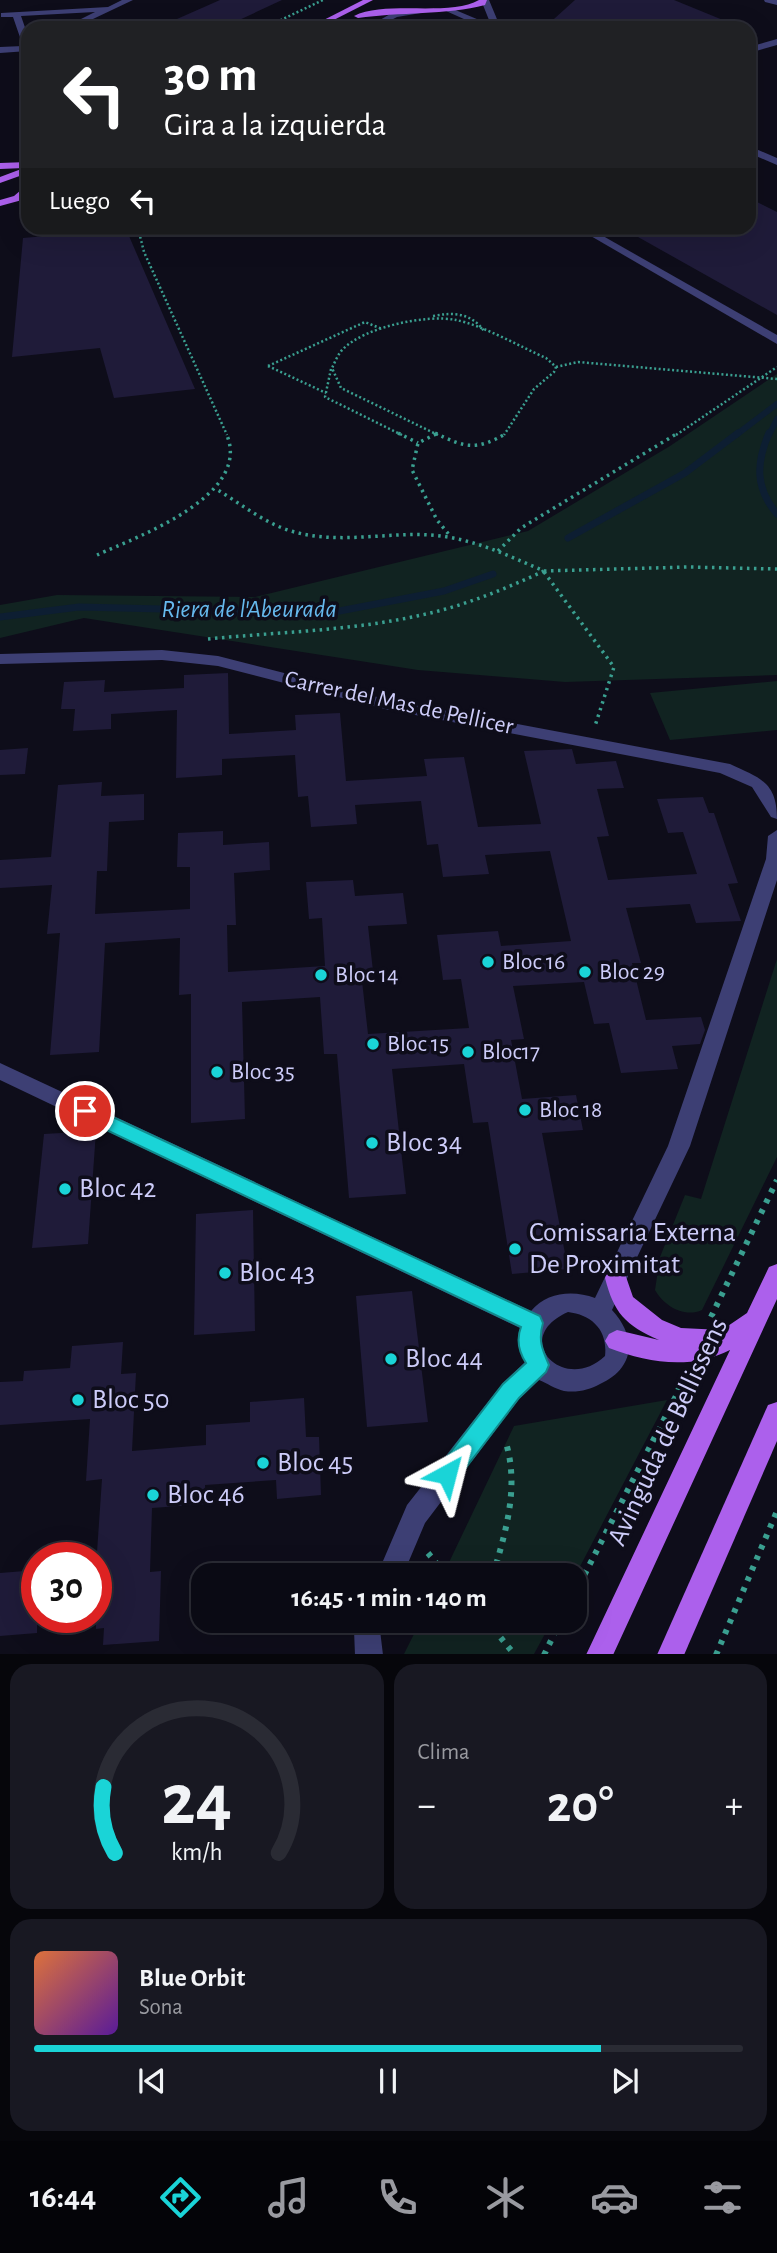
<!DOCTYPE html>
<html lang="es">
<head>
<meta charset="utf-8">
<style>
	body { margin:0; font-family:"Alegreya Sans",sans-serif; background:#181822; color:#f1f3f6; height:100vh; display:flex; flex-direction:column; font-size:26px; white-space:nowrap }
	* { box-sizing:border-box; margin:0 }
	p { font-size:23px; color:#999aa0 }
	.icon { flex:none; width:38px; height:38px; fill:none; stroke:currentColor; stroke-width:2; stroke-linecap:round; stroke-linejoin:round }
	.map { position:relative; height:1654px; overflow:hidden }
	.panel { display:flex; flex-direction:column; gap:10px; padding:10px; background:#06060b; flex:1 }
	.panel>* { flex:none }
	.hud { position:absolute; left:21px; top:21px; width:735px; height:214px; border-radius:21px; box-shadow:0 7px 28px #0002,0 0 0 2px #2a2b34; background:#202124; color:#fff; overflow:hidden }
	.speed { position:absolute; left:21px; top:1542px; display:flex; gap:14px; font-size:35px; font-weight:700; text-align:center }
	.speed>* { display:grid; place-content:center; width:91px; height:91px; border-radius:50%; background:#0a0a14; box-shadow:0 7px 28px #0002,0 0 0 2px #2a2b34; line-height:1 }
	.speed .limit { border:10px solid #d22; background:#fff; color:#111 }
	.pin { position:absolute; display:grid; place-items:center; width:60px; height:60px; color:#fff; margin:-30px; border:4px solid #fff; border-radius:50%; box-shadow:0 2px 7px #0007 }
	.me { position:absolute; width:77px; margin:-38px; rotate:38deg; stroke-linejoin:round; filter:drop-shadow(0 0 5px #0008) }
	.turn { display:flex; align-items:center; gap:24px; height:147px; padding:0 28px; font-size:32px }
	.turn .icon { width:91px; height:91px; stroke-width:2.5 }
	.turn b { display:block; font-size:49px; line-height:60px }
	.then { display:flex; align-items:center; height:66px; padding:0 28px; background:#0003; gap:14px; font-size:26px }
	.big { font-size:52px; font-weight:700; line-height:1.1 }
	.panel .tile { flex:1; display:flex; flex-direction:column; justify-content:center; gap:10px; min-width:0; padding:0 24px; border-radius:21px; background:#181822 }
	.panel .dial { align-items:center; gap:0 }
	.dial svg { height:182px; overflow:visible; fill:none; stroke:#2a2b34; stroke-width:7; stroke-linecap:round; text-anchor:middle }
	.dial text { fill:#f1f3f6; stroke:none }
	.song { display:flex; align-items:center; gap:21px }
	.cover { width:84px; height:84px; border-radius:10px; background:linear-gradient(135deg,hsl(20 70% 55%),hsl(270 70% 35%)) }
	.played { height:7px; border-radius:4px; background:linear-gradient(90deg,#1ad4d7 80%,#2a2b34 80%) }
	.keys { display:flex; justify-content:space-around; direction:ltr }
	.heat { display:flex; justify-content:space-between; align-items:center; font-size:38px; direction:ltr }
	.panel .tiles { flex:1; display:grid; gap:10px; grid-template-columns:1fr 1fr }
	.tile:last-child { grid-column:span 2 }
	.trip { position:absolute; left:191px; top:1563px; width:396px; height:70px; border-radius:21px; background:#0a0a14; box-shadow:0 7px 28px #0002,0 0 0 2px #2a2b34; font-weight:700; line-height:70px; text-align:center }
	.tabs { display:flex; height:112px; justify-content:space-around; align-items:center; background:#040408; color:#999aa0 }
	.tabs .icon { width:49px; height:49px }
	.tabs .on { color:#1ad4d7 }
	.tabs b { font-size:32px; color:#f1f3f6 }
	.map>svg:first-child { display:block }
</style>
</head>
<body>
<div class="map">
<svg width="777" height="1655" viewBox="0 0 777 1655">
	<rect width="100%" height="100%" fill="#0e0d1a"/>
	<g fill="#112321">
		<path d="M777,374v301l-212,7 -147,-12 -334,-52 -84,20v-33l57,-10 198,2 273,-66 142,-85z"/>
		<path d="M777,681v49l-107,10 -20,-47z"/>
		<path d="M777,959v198l-75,153c-18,8 -38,-4 -47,-20l5,-33 25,-62 16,4z"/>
		<path d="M667,1400l-93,178v-3h-131l71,-149z"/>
		<path d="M421,1620h131v1l-18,33h-130z"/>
	</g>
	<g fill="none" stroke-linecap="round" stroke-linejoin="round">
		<g stroke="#0d1e32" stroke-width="6">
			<path d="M736,435l41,-31"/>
			<path d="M769,435l8,-16"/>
		</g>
		<g stroke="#0d1e32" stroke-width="7">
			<path d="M769,433c-13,30 -14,55 8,81"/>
			<path d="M568,538l117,-65 53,-40"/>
			<path d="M0,617l79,-10 250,6 115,-22 49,-17"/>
		</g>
	</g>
	<g fill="#1f1b39">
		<path d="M220,0h62l-60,28 -45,-9z"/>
		<path d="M575,0h99l66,27 -196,1z"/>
		<path d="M749,198l28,14v103l-155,-87h127z"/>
		<path d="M126,229l69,160 -81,9 -14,-50 -88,9 11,-119z"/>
		<path d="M228,673l1,61 67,-4 -1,-15 45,-2 6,68 81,-5 -3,-17 40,-2 14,70 63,-3 -17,-73 48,-2 4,15 40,-3 8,27 -27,1 12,47 -12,1 11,43 89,-6 -14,-42 -15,1 -11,-34 46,-2 6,16h5l24,70 -10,1 13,37 -45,2 -6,-19 -64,4 15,55h-9l14,57 55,-3 4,13 -5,14 -28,2 6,23 -57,4 -12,-50 -15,1 -10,-42 -71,4 11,53 -13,1 11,59 54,-4 7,35 -41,3 26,136 -56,5 -24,-152 -15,1 -9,-59 -72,5 14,125 -57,4 -12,-144h-13l-4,-57 -78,5 3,117 -54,4v-129l-12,1 1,-57 -75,5 -6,109 -49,3 10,-122 -13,1 5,-49 -52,3v-28l51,-3 7,-72 44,-3 -1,14 43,-2v26l-35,2 -2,49h-10l-2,43 95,-5v-42h-13l1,-34 45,-2v14l46,-3 1,28 -36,3 2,52h-9l1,47 97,-6 -3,-48 -13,1 -3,-37 47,-2 2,16 48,-3 4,31 -39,2 6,54 -12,1 6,53 101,-6 -8,-49 -18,1 -6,-45 61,-4 3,15 70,-5 -21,-90 -65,4 4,19 -46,3 -5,-33 -11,1 -6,-44 -66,4 2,19 -46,3 -3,-31 -10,1 -3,-42 -73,4v16l-46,3 1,-68 -66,4v15l-38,2 2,-22h-14l3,-27 41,-2 -1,12 80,-4v-13z"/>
		<path d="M28,748l-3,26 -25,1v-25z"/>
		<path d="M96,1131l-8,113 -56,4 12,-114z"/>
		<path d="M253,1210l2,121 -61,4 2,-121z"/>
		<path d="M412,1291l16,131 -61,5 -11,-131z"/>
		<path d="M123,1342l-2,32 15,-1 -4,78 74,-6v-20l44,-3v-20l54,-4 2,39h13l2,58 -44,4 -1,-19 -71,5 1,19 -54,4 -2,64 11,-1 -2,70 -56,4 1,-17 -8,1v-62l6,-88 -16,2 4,-62 -90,6v-43l23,-1 1,-10 46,-3 2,-22z"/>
		<path d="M37,1570v63l-37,3v-63z"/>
	</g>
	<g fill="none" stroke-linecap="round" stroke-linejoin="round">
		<g stroke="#3a9f90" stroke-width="2.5" stroke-dasharray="2 2.5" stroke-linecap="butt">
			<path d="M264,28l59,-28"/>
			<path d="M138,228l6,24 83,183"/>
			<path d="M433,316c21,-4 38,-3 51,15"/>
			<path d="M268,366l97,-44 17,7"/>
			<path d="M268,366l58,27"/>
			<path d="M556,367l22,-5 199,17"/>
			<path d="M331,369l-6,28 77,38"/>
			<path d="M438,435l-97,-47 -9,-20c3,-6 6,-14 11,-19 22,-22 83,-35 113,-29 26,5 65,27 90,38l10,9 -2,5 -20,17 -30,46"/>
			<path d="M676,435l101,-68"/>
		</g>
		<g stroke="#3a9f90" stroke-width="3.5" stroke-dasharray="2.5 4.5" stroke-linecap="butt">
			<path d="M398,433l20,10"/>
			<path d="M435,433c31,15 41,18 72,0"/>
			<path d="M436,434l-18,9 -6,27 25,50 14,17"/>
			<path d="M498,551l23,-23 157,-95"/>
			<path d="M97,555c42,-19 157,-60 129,-122"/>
			<path d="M544,571l144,-4 89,2"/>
			<path d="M544,572l70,95 -19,59"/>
			<path d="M208,639c70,-7 140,-8 209,-23 44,-9 86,-26 127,-45 -37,-16 -72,-33 -113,-36 -46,-3 -94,10 -140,-4 -27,-8 -51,-28 -75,-42"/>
		</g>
		<g stroke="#3a9f90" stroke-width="6" stroke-dasharray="4.5 7" stroke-linecap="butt">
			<path d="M711,1317l66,-137"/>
			<path d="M428,1553l18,22"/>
			<path d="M493,1575c13,-44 27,-90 12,-135"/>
			<path d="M574,1595l103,-201 7,-21"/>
			<path d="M486,1620l29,35"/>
			<path d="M544,1655l17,-35"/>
			<path d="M716,1655l61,-144"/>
		</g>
		<g fill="#3d3f74" fill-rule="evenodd">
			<path d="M122,0h11l-59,28h-11l32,-16 -74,4 7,20v15l-28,2v-6l23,-1 -10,-29h-12v-4l107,-6z"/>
			<path d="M481,0h8l10,24 -1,4h-14l-38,-17 7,-2 38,16z"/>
			<path d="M764,0h13v5l-12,-3z"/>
			<path d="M418,9l3,4 -24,4 -21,11h-10l26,-15z"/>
			<path d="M777,39v6l-28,8v-6z"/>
			<path d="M749,146l28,12v7l-28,-12z"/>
			<path d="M577,228h12l188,107v9z"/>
			<path d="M162,650l56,6 171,44 341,64c30,14 47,18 47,55l-6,-2 -19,-30 -32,-14 -331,-63 -171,-44 -56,-6 -162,4v-10z"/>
			<path d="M777,830v50l-87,266 -78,164c25,27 23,58 -12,74 -11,6 -23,9 -36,7 -9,-2 -17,-8 -25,-11l-20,19 -94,124 -22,52h-26l30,-70 96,-122 22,-21 -7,-19 2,-15 -520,-248v-17l531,248c16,-19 42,-21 64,-13l73,-152 98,-287 2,-23zM568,1312c24,3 40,18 37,44 -41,39 -96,-18 -37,-44z"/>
			<path d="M357,1620h27l-4,10 3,25h-28l-1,-25z"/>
		</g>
		<g fill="#ac60ec" fill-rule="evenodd">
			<path d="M363,0h10l-55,28h-10z"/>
			<path d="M479,0h8l-2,5c-38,10 -86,7 -127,13l-4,-2c32,-16 96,1 125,-16z"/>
			<path d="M28,162v11l-28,10v-6l24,-9 -24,1v-6z"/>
			<path d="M28,184v9l-6,7 -22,6v-6l14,-4z"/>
			<path d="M777,1264v35l-164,356h-27l144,-305c-39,20 -82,13 -121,-2l-4,-7 4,-7 8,-4 42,10c-34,-15 -45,-27 -54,-62l3,-7 8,-3 8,3 9,26 29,23 19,8 41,2 25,-17 22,-46z"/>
			<path d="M777,1402v39l-93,214h-27l111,-250z"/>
		</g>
	</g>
	<path fill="#1ad4d7" stroke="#118a8c" stroke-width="2" d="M85,1104l455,212 3,7c-5,17 -1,26 6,42l-3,7 -27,26 -64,84 -8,3 -8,-3 -4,-8 4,-7 64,-83 23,-21c-7,-11 -10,-23 -5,-36l-442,-210 -3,-6 3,-5z"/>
	<g fill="#1ad4d7" stroke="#0e0d1a" stroke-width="2.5">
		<circle cx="488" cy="962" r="7"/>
		<circle cx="585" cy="972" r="7"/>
		<circle cx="321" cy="975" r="7"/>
		<circle cx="373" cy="1044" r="7"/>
		<circle cx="468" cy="1052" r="7"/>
		<circle cx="217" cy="1072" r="7"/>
		<circle cx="525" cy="1110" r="7"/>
		<circle cx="372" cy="1143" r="7"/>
		<circle cx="65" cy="1189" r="7"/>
		<circle cx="515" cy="1249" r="7"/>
		<circle cx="225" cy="1273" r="7"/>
		<circle cx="391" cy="1359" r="7"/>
		<circle cx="78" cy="1400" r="7"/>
		<circle cx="263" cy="1463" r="7"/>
		<circle cx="153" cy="1495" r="7"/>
	</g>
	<g text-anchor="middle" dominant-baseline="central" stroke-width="7" stroke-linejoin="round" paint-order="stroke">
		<g font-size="24" fill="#cdccf9" stroke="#0e0d1a">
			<text transform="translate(399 703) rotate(12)">Carrer del Mas de Pellicer</text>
		</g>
		<g font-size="24" fill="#cdccf9" stroke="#0e0d1a" text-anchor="start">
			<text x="502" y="962">Bloc 16</text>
			<text x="599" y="972">Bloc 29</text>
			<text x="335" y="975">Bloc 14</text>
			<text x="387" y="1044">Bloc 15</text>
			<text x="482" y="1052">Bloc17</text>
			<text x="231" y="1072">Bloc 35</text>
			<text x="539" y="1110">Bloc 18</text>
		</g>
		<g font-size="26" font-style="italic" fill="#66b9ed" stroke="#0e0d1a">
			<text x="249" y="609">Riera de l'Abeurada</text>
		</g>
		<g font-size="28" fill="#cdccf9" stroke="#0e0d1a" text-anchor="start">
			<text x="386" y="1143">Bloc 34</text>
			<text x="79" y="1189">Bloc 42</text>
			<text x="529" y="1233">Comissaria Externa<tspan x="529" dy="32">De Proximitat</tspan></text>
			<text x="239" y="1273">Bloc 43</text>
			<text x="405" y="1359">Bloc 44</text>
			<text x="92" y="1400">Bloc 50</text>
			<text x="277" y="1463">Bloc 45</text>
			<text x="167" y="1495">Bloc 46</text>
		</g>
		<g font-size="28" fill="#cdccf9" stroke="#0e0d1a">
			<text transform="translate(668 1432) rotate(-65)">Avinguda de Bellissens</text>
		</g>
	</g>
</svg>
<div class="speed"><div class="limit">30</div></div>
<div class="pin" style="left:85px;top:1111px;background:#d93025"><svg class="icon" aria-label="arrive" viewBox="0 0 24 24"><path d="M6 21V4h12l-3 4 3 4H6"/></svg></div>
<svg class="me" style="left:447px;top:1474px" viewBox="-20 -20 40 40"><path d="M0-17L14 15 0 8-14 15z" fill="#1ad4d7" stroke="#fff" stroke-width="4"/></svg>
<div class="trip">16:45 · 1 min · 140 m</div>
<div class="hud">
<div class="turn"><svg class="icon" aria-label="left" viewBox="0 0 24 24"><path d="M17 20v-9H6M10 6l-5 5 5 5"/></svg><div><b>30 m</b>Gira a la izquierda</div></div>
<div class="then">Luego<svg class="icon" aria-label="left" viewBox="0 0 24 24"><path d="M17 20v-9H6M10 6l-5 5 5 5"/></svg></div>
</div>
</div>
<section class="panel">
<div class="tiles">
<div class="tile dial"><svg viewBox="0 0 100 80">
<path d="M14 69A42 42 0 1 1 86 69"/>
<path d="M14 69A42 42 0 0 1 9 40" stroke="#1ad4d7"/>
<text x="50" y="56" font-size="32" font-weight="700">24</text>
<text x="50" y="72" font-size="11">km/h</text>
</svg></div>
<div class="tile"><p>Clima</p>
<div class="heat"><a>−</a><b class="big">20°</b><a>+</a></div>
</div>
<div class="tile">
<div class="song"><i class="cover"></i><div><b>Blue Orbit</b><p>Sona</p></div></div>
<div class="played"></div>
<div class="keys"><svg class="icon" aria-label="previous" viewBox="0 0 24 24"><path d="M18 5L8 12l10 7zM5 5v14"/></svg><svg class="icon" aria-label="pause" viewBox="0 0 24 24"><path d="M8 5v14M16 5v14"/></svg><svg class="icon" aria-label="next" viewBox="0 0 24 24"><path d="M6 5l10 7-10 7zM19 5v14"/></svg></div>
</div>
</div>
</section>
<nav class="tabs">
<b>16:44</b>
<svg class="icon on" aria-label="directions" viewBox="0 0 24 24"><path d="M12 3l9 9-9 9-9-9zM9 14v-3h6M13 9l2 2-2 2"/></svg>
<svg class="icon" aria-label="music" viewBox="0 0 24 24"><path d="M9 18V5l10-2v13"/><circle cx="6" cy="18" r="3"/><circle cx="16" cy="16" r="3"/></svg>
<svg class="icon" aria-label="phone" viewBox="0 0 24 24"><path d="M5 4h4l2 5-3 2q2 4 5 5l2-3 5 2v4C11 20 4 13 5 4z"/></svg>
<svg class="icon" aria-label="climate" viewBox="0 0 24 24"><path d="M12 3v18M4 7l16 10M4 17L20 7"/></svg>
<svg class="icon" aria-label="car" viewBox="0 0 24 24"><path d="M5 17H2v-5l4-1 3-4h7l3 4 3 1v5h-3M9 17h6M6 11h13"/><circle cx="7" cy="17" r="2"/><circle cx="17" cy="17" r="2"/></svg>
<svg class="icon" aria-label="filters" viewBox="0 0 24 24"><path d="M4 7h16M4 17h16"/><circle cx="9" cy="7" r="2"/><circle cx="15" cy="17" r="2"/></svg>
</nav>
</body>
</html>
